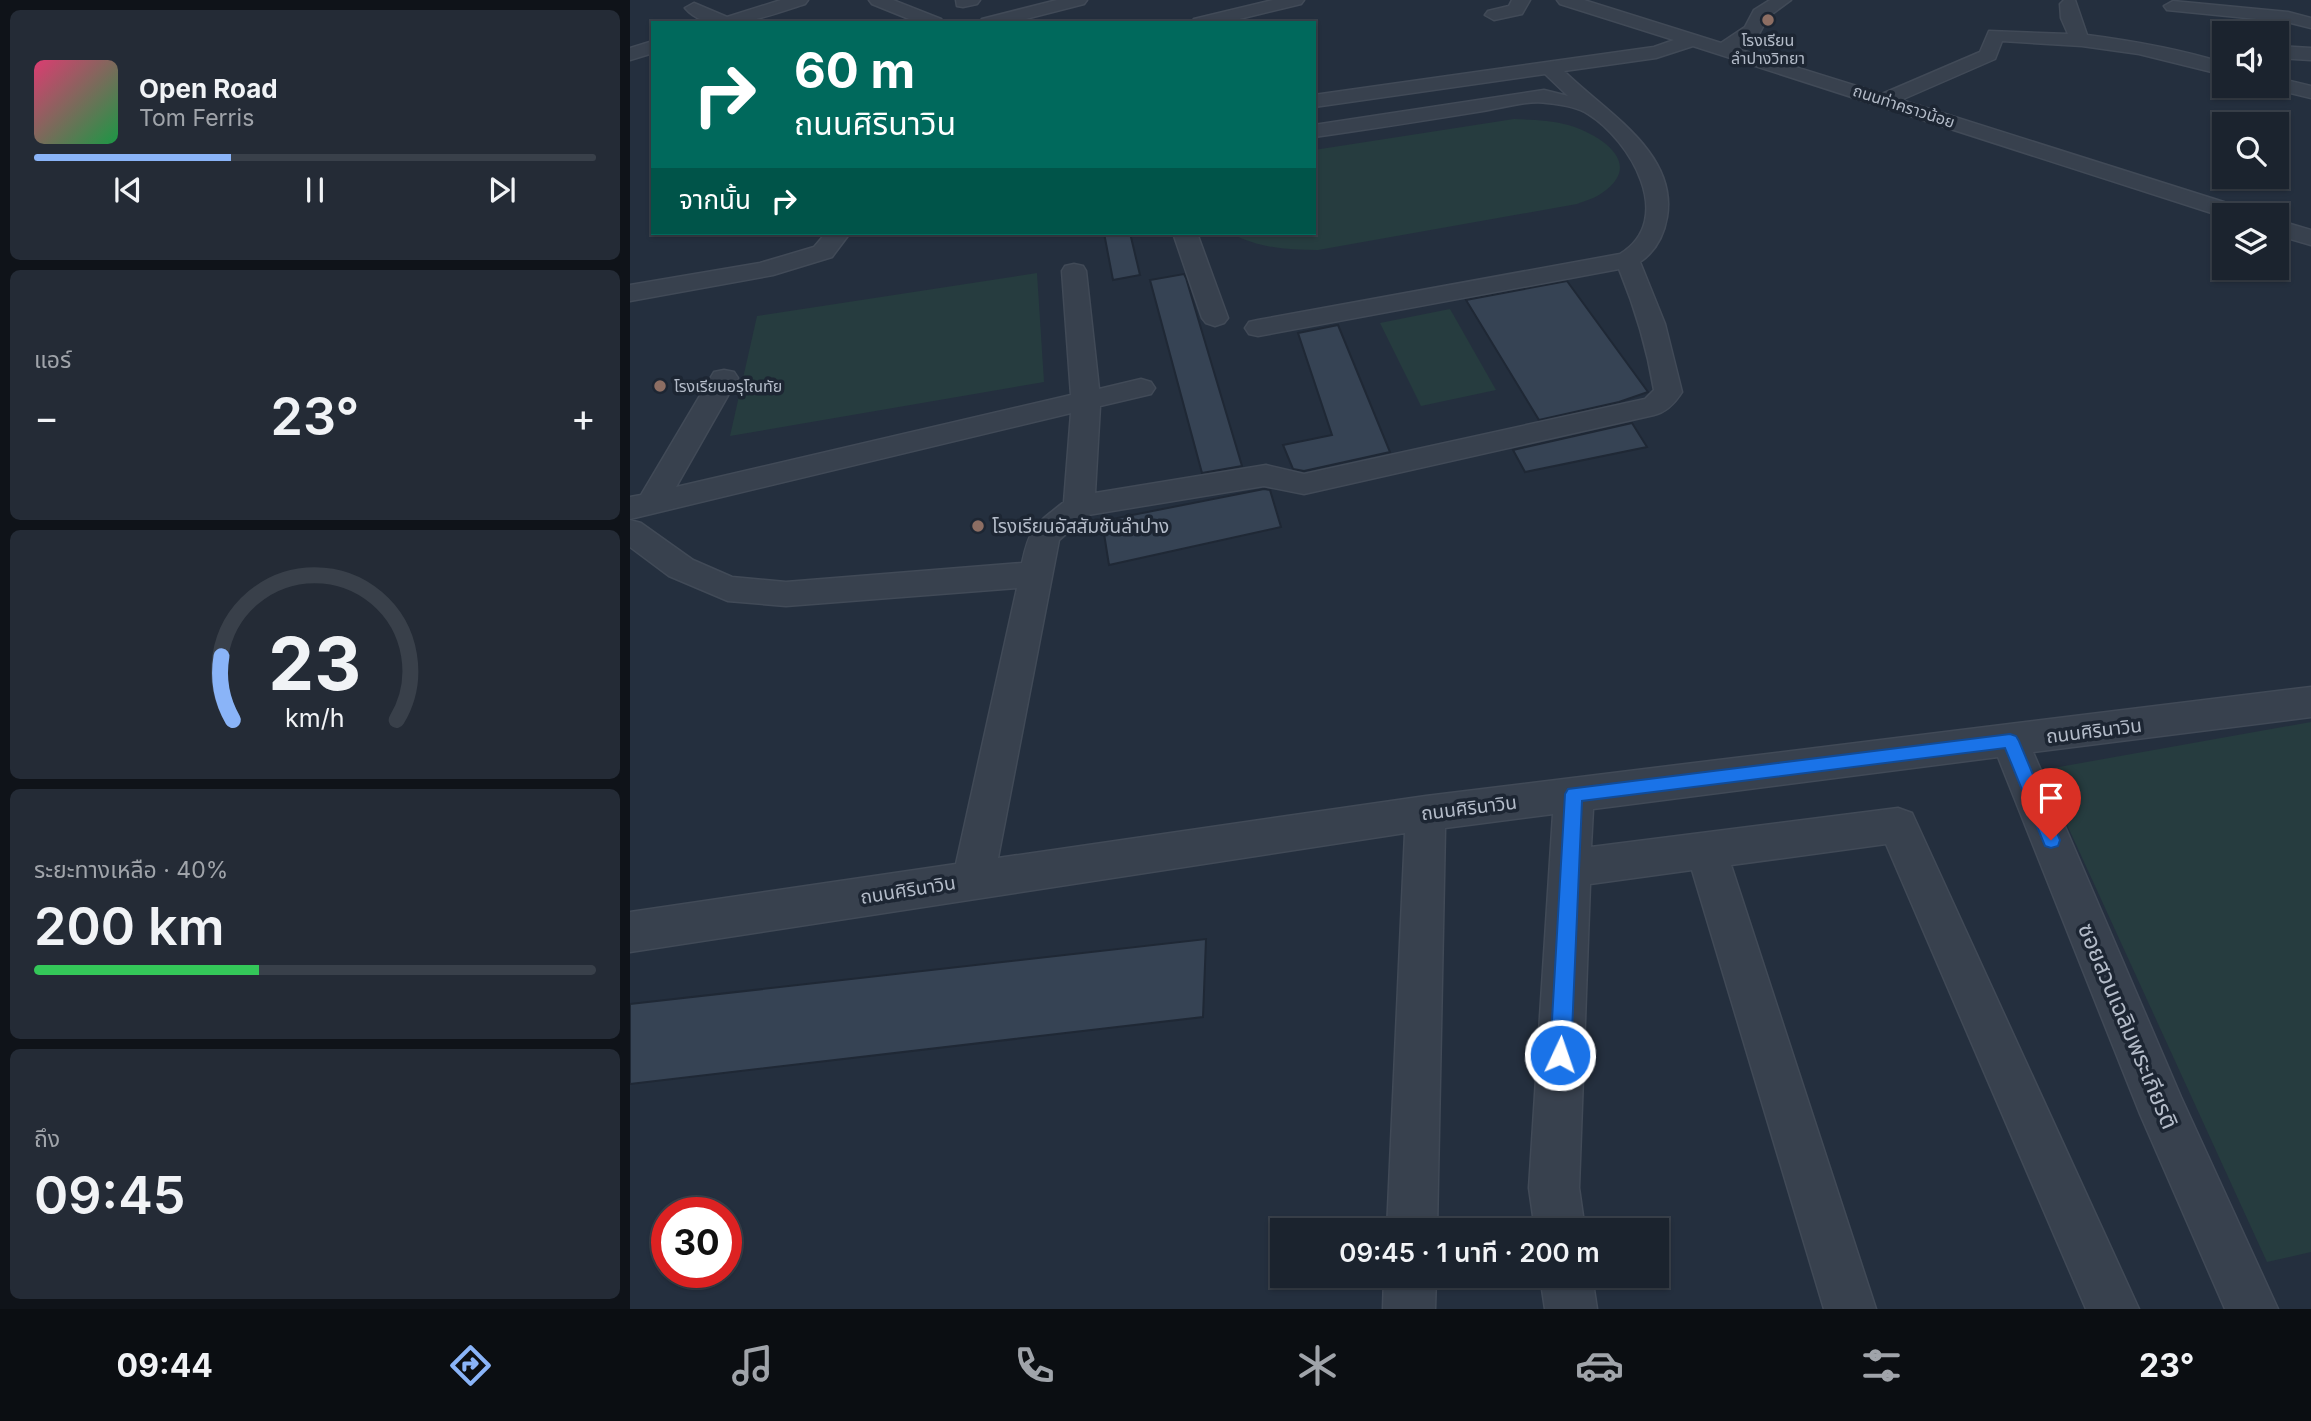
<!DOCTYPE html>
<html lang="th">
<head>
<meta charset="utf-8">
<style>
	body { margin:0; font-family:Inter,"Noto Sans Thai",sans-serif; background:#242b36; color:#f1f3f6; height:100vh; display:flex; flex-direction:column; font-size:26px; white-space:nowrap }
	* { box-sizing:border-box; margin:0 }
	p { font-size:23px; color:#a0a4aa }
	.icon { flex:none; width:38px; height:38px; fill:none; stroke:currentColor; stroke-width:2; stroke-linecap:round; stroke-linejoin:round }
	.map { position:relative; flex:1; overflow:hidden }
	.panel { display:flex; flex-direction:column; gap:10px; padding:10px; background:#0f1319; width:630px }
	.panel>* { flex:none }
	.guide { position:absolute; left:21px; top:21px; width:665px; height:214px; border-radius:0px; box-shadow:0 2px 5px #0004,0 0 0 2px #39404a; background:#00695c; color:#fff; overflow:hidden }
	.buttons { position:absolute; left:1582px; top:21px; display:grid; gap:14px }
	.buttons a { display:grid; place-items:center; width:77px; height:77px; border-radius:0px; background:#1b232e; box-shadow:0 2px 5px #0004,0 0 0 2px #39404a; font-size:35px }
	.speed { position:absolute; left:21px; top:1197px; display:flex; gap:14px; font-size:35px; font-weight:700; text-align:center }
	.speed>* { display:grid; place-content:center; width:91px; height:91px; border-radius:50%; background:#1b232e; box-shadow:0 2px 5px #0004,0 0 0 2px #39404a; line-height:1 }
	.speed .limit { border:10px solid #d22; background:#fff; color:#111 }
	.pin { position:absolute; display:grid; place-items:center; width:60px; height:60px; color:#fff; margin:-72px -30px; border-radius:50% 50% 50% 0; rotate:-45deg; box-shadow:0 0 7px #0007 }
	.pin .icon { rotate:45deg }
	.me { position:absolute; width:77px; margin:-38px; rotate:3deg; stroke-linejoin:round; filter:drop-shadow(0 0 5px #0008) }
	.turn { display:flex; align-items:center; gap:24px; height:147px; padding:0 28px; font-size:32px }
	.turn .icon { width:91px; height:91px; stroke-width:2.5 }
	.turn b { display:block; font-size:49px; line-height:60px }
	.then { display:flex; align-items:center; height:66px; padding:0 28px; background:#0003; gap:14px; font-size:26px }
	.big { font-size:52px; font-weight:600; line-height:1.1 }
	.panel .tile { flex:1; display:flex; flex-direction:column; justify-content:center; gap:10px; min-width:0; padding:0 24px; border-radius:10px; background:#242b36 }
	.panel .dial { align-items:center; gap:0 }
	.dial svg { height:182px; overflow:visible; fill:none; stroke:#39404a; stroke-width:7; stroke-linecap:round; text-anchor:middle }
	.dial text { fill:#f1f3f6; stroke:none }
	.song { display:flex; align-items:center; gap:21px }
	.cover { width:84px; height:84px; border-radius:10px; background:linear-gradient(135deg,hsl(340 70% 55%),hsl(140 70% 35%)) }
	.played { height:7px; border-radius:4px; background:linear-gradient(90deg,#8ab4f8 35%,#39404a 35%) }
	.keys { display:flex; justify-content:space-around; direction:ltr }
	.heat { display:flex; justify-content:space-between; align-items:center; font-size:38px; direction:ltr }
	.charge { height:10px; border-radius:5px; background:linear-gradient(90deg,#34c759 40%,#39404a 0) }
	.trip { position:absolute; left:640px; top:1218px; width:399px; height:70px; border-radius:0px; background:#1b232e; box-shadow:0 2px 5px #0004,0 0 0 2px #39404a; font-weight:600; line-height:70px; text-align:center }
	.menu { display:flex; height:112px; justify-content:space-around; align-items:center; background:#0b0e12; color:#a0a4aa }
	.menu .icon { width:49px; height:49px }
	.menu .current { color:#8ab4f8 }
	.menu b { font-size:32px; color:#f1f3f6 }
	main { display:flex; flex:1; min-height:0 }
	.map>svg:first-child { display:block }
</style>
</head>
<body>
<main>
<section class="panel">
<div class="tile">
<div class="song"><i class="cover"></i><div><b>Open Road</b><p>Tom Ferris</p></div></div>
<div class="played"></div>
<div class="keys"><svg class="icon" aria-label="previous" viewBox="0 0 24 24"><path d="M18 5L8 12l10 7zM5 5v14"/></svg><svg class="icon" aria-label="pause" viewBox="0 0 24 24"><path d="M8 5v14M16 5v14"/></svg><svg class="icon" aria-label="next" viewBox="0 0 24 24"><path d="M6 5l10 7-10 7zM19 5v14"/></svg></div>
</div>
<div class="tile"><p>แอร์</p>
<div class="heat"><a>−</a><b class="big">23°</b><a>+</a></div>
</div>
<div class="tile dial"><svg viewBox="0 0 100 80">
<path d="M14 69A42 42 0 1 1 86 69"/>
<path d="M14 69A42 42 0 0 1 9 41" stroke="#8ab4f8"/>
<text x="50" y="56" font-size="32" font-weight="700">23</text>
<text x="50" y="72" font-size="11">km/h</text>
</svg></div>
<div class="tile"><p>ระยะทางเหลือ · 40%</p><b class="big">200 km</b><div class="charge"></div></div>
<div class="tile"><p>ถึง</p><b class="big">09:45</b></div>
</section>
<div class="map">
<svg width="1681" height="1309" viewBox="0 0 1681 1309">
	<rect width="100%" height="100%" fill="#242f3e"/>
	<g fill="#263c3f">
		<path d="M884,119c18,1 37,1 54,6 31,9 78,38 34,68 -7,5 -17,8 -25,11l-259,46c-32,0 -59,-2 -88,-17h84v-83z"/>
		<path d="M407,273l7,109 -314,54 27,-120z"/>
		<path d="M820,309l46,81 -75,16 -41,-83z"/>
		<path d="M1681,722v530l-44,10 -225,-492z"/>
	</g>
	<g fill="#364354" stroke="#1f2835" stroke-width="2">
		<path d="M474,233h26l10,42 -27,5z"/>
		<path d="M554,274l2,4 56,188 -40,7 -52,-193z"/>
		<path d="M937,281l81,111 -29,10 -80,18 -73,-120z"/>
		<path d="M708,325l52,127 -86,19 -11,-2 -10,-24 49,-10 -34,-102z"/>
		<path d="M1002,423l15,24 -122,25 -12,-22z"/>
		<path d="M634,489l6,1 11,37 -172,38 -7,-44z"/>
		<path d="M576,939l-3,78 -573,67v-80z"/>
	</g>
	<g fill="none" stroke-linecap="round" stroke-linejoin="round">
		<defs>
			<g id="minor">
				<path d="M151,0h27l-3,4c-32,10 -93,36 -120,4l9,-5 33,14z"/>
				<path d="M239,0h24l48,19 3,4h-25l-47,-19z"/>
				<path d="M326,0h24l-3,4 -14,3 -6,-1z"/>
				<path d="M427,0h30l-3,4 -74,19h-31l3,-4z"/>
				<path d="M643,0h31l-3,4 -78,19h-32l3,-4z"/>
				<path d="M882,0h18l-8,14 -28,6 -9,-5 3,-4 21,-5z"/>
				<path d="M927,0h27l137,43 24,-16 9,-17 16,-10h21l-23,17 -9,17 -21,15 144,45 98,-42 9,-21 79,3 -7,-16 -1,-14 4,-4h11l12,35c46,6 92,14 137,28v12l-85,-21 -57,-8 -80,-5 -7,18 -94,41 348,110 4,5 -29,2 -531,-171 -37,12 -92,13c40,40 114,81 103,146 -3,18 -12,35 -27,45l25,62 17,68c-7,11 -15,20 -28,23l-350,79 -40,-8 -176,29 -29,25 -61,318 428,-62 885,-109v30l-278,35 148,345 97,212h-53l-85,-195 -142,-357 -405,52 -2,38 307,-39 14,5 227,496h-53l-200,-465 -155,21 145,444h-52l-132,-439 -102,14 -11,304 6,42h-50l-6,-42 24,-374 -108,14 -8,402h-50l18,-397 -775,119v-40l326,-48 61,-276 -231,18 -58,-5 -59,-25 -39,-29v-27l11,3 52,37 39,17 54,5 236,-19c8,-37 13,-38 42,-61l7,-89 -441,106v-22l11,-2 73,-123 10,-2 10,2 4,6 -62,109 395,-92 -9,-124 3,-5 9,-2 9,2 3,5 13,118 42,-10 10,3 4,6 -4,6 -51,12 -5,87 171,-28 38,9 341,-75 9,-9c-7,-42 -19,-82 -35,-121l-361,67 -9,-2 -4,-6 4,-6 9,-2 362,-66c57,-35 10,-114 -32,-140 -10,-7 -30,-10 -41,-11 -19,-3 -45,5 -64,8 -56,9 -112,18 -169,26v-12l230,-35 24,6 -23,-22 -231,33v-12l340,-48 20,-7 -114,-36z"/>
				<path d="M1543,1l115,11 23,6v10l-24,-6 -120,-12 -3,-4z"/>
				<path d="M23,41v12l-23,7v-12z"/>
				<path d="M1647,46l34,2v12l-34,-2z"/>
				<path d="M1647,78l34,8v12l-41,-10 -2,-2h9z"/>
				<path d="M1647,220l34,10v15l-34,-10z"/>
				<path d="M196,233h24l-18,24 -59,18 -143,26v-16l130,-22 54,-16z"/>
				<path d="M543,233h24l31,85 -4,5 -9,3 -9,-3 -4,-5z"/>
				<path d="M754,1276h52l-1,33h-52z"/>
				<path d="M910,1276h52l5,33h-52z"/>
			</g>
		</defs>
		<use href="#minor" stroke="#414a57" stroke-width="3"/>
		<use href="#minor" fill="#38414e" fill-rule="evenodd"/>
	</g>
	<path fill="#1a73e8" stroke="#114b97" stroke-width="2" d="M1380,734l6,2 3,5 41,99 -2,6 -7,2 -6,-2 -40,-98 -423,53 -11,254 -3,7 -8,3 -7,-3 -3,-7 15,-261 3,-5z"/>
	<g fill="#8d6e63" stroke="#1d2633" stroke-width="2.5">
		<circle cx="1138" cy="20" r="7"/>
		<circle cx="30" cy="386" r="7"/>
		<circle cx="348" cy="526" r="7"/>
	</g>
	<g text-anchor="middle" dominant-baseline="central" stroke-width="7" stroke-linejoin="round" paint-order="stroke">
		<g font-size="16" fill="#b4bcc9" stroke="#1d2633">
			<text x="1138" y="40">โรงเรียน<tspan x="1138" dy="18">ลำปางวิทยา</tspan></text>
			<text x="44" y="386" text-anchor="start">โรงเรียนอรุโณทัย</text>
		</g>
		<g font-size="16" fill="#b4bcc9" stroke="#1d2633">
			<text transform="translate(1274 106) rotate(18)">ถนนท่าคราวน้อย</text>
		</g>
		<g font-size="19" fill="#b4bcc9" stroke="#1d2633" text-anchor="start">
			<text x="362" y="526">โรงเรียนอัสสัมชันลำปาง</text>
		</g>
		<g font-size="19" fill="#b4bcc9" stroke="#1d2633">
			<text transform="translate(1464 731) rotate(-7)">ถนนศิรินาวิน</text>
			<text transform="translate(839 808) rotate(-7)">ถนนศิรินาวิน</text>
			<text transform="translate(278 890) rotate(-9)">ถนนศิรินาวิน</text>
		</g>
		<g font-size="23" fill="#b4bcc9" stroke="#1d2633">
			<text transform="translate(1498 1026) rotate(67)">ซอยสวนเฉลิมพระเกียรติ</text>
		</g>
	</g>
</svg>
<div class="buttons">
<a><svg class="icon" aria-label="sound" viewBox="0 0 24 24"><path d="M4 9h4l5-4v14l-5-4H4zM17 9q2 3 0 6"/></svg></a>
<a><svg class="icon" aria-label="search" viewBox="0 0 24 24"><circle cx="10" cy="10" r="6"/><path d="M15 15l6 6"/></svg></a>
<a><svg class="icon" aria-label="layers" viewBox="0 0 24 24"><path d="M12 4l9 5-9 5-9-5zM3 14l9 5 9-5"/></svg></a>
</div>
<div class="speed"><div class="limit">30</div></div>
<div class="pin" style="left:1421px;top:840px;background:#d93025"><svg class="icon" aria-label="arrive" viewBox="0 0 24 24"><path d="M6 21V4h12l-3 4 3 4H6"/></svg></div>
<svg class="me" style="left:930px;top:1055px" viewBox="-20 -20 40 40"><circle r="17" fill="#1a73e8" stroke="#fff" stroke-width="3"/><path d="M0-11L8 9 0 5-8 9z" fill="#fff"/></svg>
<div class="trip">09:45 · 1 นาที · 200 m</div>
<div class="guide">
<div class="turn"><svg class="icon" aria-label="right" viewBox="0 0 24 24"><path d="M7 20v-9h11M14 6l5 5-5 5"/></svg><div><b>60 m</b>ถนนศิรินาวิน</div></div>
<div class="then">จากนั้น<svg class="icon" aria-label="right" viewBox="0 0 24 24"><path d="M7 20v-9h11M14 6l5 5-5 5"/></svg></div>
</div>
</div>
</main>
<nav class="menu">
<b>09:44</b>
<svg class="icon current" aria-label="directions" viewBox="0 0 24 24"><path d="M12 3l9 9-9 9-9-9zM9 14v-3h6M13 9l2 2-2 2"/></svg>
<svg class="icon" aria-label="music" viewBox="0 0 24 24"><path d="M9 18V5l10-2v13"/><circle cx="6" cy="18" r="3"/><circle cx="16" cy="16" r="3"/></svg>
<svg class="icon" aria-label="phone" viewBox="0 0 24 24"><path d="M5 4h4l2 5-3 2q2 4 5 5l2-3 5 2v4C11 20 4 13 5 4z"/></svg>
<svg class="icon" aria-label="climate" viewBox="0 0 24 24"><path d="M12 3v18M4 7l16 10M4 17L20 7"/></svg>
<svg class="icon" aria-label="car" viewBox="0 0 24 24"><path d="M5 17H2v-5l4-1 3-4h7l3 4 3 1v5h-3M9 17h6M6 11h13"/><circle cx="7" cy="17" r="2"/><circle cx="17" cy="17" r="2"/></svg>
<svg class="icon" aria-label="filters" viewBox="0 0 24 24"><path d="M4 7h16M4 17h16"/><circle cx="9" cy="7" r="2"/><circle cx="15" cy="17" r="2"/></svg>
<b>23°</b>
</nav>
</body>
</html>
